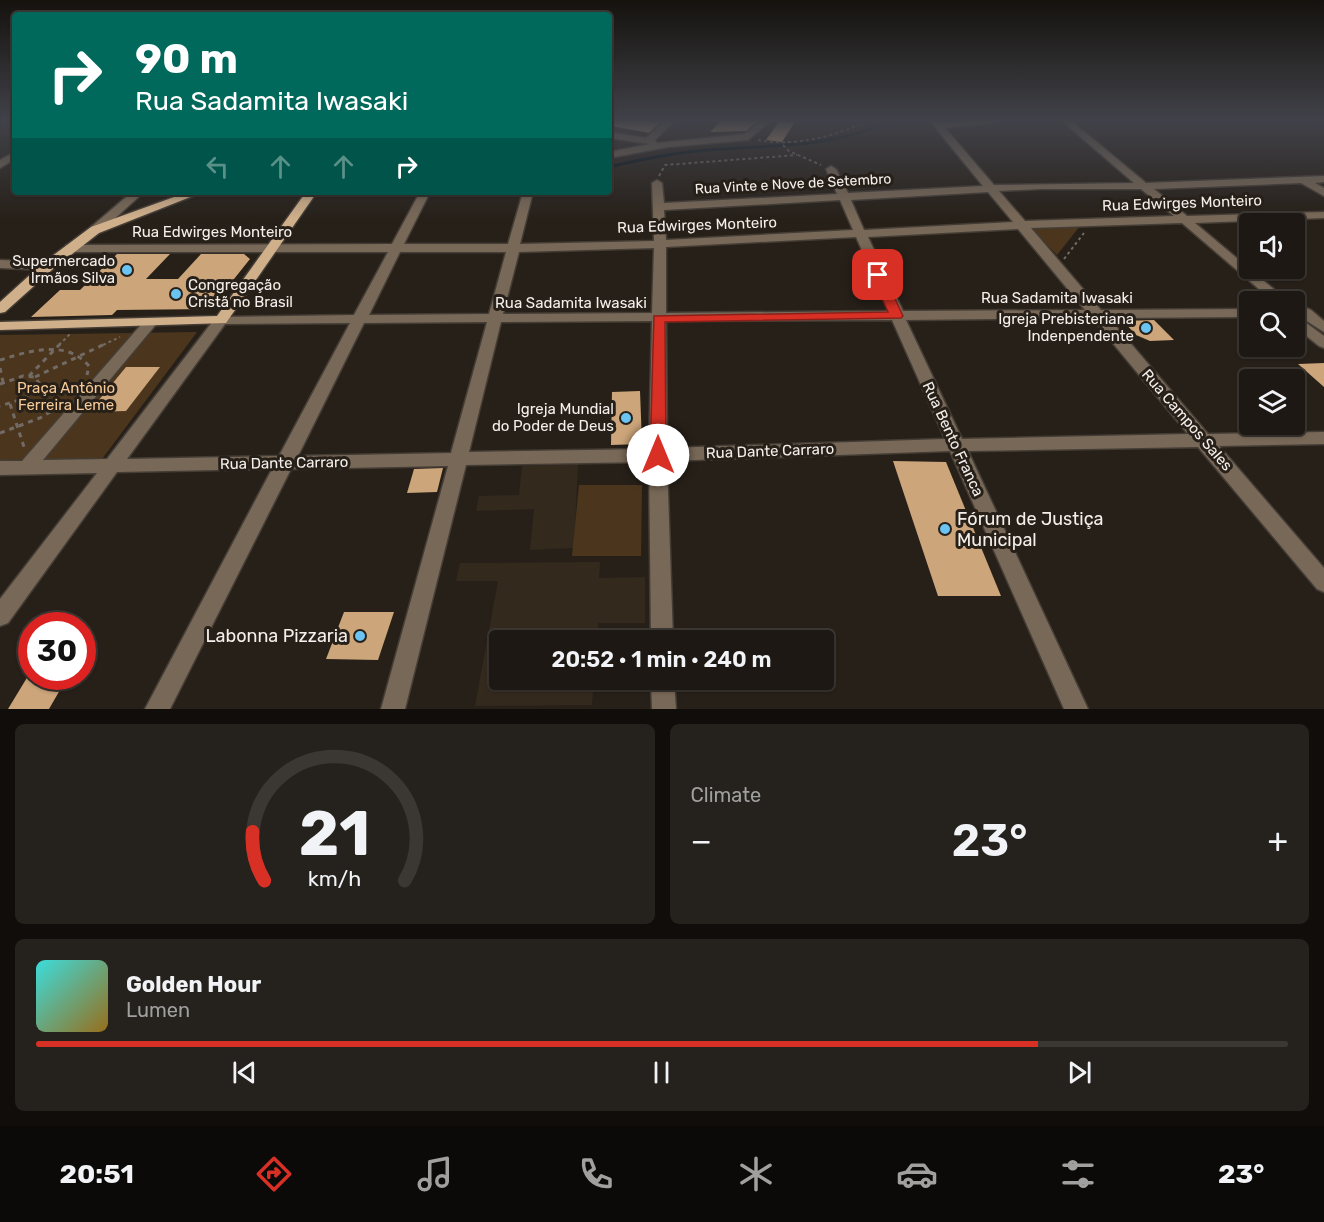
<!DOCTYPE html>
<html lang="en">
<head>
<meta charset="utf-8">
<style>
	body { margin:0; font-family:Rubik,sans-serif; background:#25211c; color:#f1f3f6; height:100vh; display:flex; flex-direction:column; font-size:22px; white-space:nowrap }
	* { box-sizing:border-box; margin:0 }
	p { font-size:20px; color:#a0a0a0 }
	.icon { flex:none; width:33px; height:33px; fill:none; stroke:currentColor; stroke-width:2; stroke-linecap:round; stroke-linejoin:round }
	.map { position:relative; height:709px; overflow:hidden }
	.details { display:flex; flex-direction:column; gap:15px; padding:15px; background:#100d0a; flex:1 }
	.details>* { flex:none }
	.hud { position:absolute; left:12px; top:12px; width:600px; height:183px; border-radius:6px; box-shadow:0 2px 4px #0004,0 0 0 2px #3b3733; background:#00695c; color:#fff; overflow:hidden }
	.fabs { position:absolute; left:1239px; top:213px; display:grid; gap:12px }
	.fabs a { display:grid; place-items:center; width:66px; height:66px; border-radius:6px; background:#1d1813; box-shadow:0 2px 4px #0004,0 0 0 2px #3b3733; font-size:30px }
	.speed { position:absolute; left:18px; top:612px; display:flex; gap:12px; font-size:30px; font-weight:700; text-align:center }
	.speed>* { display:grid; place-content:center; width:78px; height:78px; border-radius:50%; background:#1d1813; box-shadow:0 2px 4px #0004,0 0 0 2px #3b3733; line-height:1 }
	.speed .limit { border:9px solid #d22; background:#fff; color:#111 }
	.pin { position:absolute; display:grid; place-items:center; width:51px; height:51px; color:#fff; margin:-26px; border-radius:12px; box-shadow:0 3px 9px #0006 }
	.me { position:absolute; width:66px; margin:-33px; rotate:0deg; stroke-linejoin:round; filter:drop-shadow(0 0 4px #0008) }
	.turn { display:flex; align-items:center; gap:21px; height:126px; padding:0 24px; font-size:27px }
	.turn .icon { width:78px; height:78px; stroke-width:2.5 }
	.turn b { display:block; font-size:42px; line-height:51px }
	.lanes { display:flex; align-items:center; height:57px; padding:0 24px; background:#0003; justify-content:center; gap:30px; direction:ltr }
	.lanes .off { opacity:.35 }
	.big { font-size:45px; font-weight:600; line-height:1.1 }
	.details .widget { flex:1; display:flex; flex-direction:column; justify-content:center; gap:9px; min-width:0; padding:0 21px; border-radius:9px; background:#25211c }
	.details .dial { align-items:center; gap:0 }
	.dial svg { height:156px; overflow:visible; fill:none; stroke:#3b3733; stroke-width:7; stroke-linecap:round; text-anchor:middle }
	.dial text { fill:#f1f3f6; stroke:none }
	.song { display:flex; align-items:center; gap:18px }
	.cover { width:72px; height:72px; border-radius:9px; background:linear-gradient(135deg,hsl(180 70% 55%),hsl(40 70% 35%)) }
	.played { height:6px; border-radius:3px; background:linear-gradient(90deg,#d93025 80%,#3b3733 80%) }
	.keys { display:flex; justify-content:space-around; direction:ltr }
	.heat { display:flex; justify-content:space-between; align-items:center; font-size:33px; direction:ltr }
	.details .tiles { flex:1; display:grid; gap:15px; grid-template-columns:1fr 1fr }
	.widget:last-child { grid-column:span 2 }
	.trip { position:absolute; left:489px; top:630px; width:345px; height:60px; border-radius:6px; background:#1d1813; box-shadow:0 2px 4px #0004,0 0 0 2px #3b3733; font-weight:600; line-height:60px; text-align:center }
	.menu { display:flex; height:96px; justify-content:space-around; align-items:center; background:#0c0a08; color:#a0a0a0 }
	.menu .icon { width:42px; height:42px }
	.menu .active { color:#d93025 }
	.menu b { font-size:27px; color:#f1f3f6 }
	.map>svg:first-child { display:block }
</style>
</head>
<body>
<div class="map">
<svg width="1324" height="709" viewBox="0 0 1324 709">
	<rect width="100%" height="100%" fill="#272019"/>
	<g fill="#34291d">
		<path d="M578,464l-4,84 -44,2 4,-41 -58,2 3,-15 40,-1 3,-29z"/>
		<path d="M600,562l-1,16 46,-1v46h-47l-1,17h-97v40h94l-2,25 -117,1 23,-125h-42l4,-18z"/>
	</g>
	<g fill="#4b361d">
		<path d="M1080,226l-23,29 -25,-26z"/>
		<path d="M197,332l-95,127 -102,1v-125z"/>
		<path d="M579,485h63l-1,71h-69z"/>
	</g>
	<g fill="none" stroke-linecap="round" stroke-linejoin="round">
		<path stroke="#03121b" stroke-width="3" d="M609,167c37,-9 75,-16 113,-18 60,-4 116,-3 171,-29"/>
	</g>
	<g fill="#cca57a">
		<path d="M612,120h51l-14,13 -38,-7z"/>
		<path d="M722,120h37l-13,11 -36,1z"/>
		<path d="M780,120h16l-14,22 -16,-2z"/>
		<path d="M117,254h53l-24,25h32l23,-25h43l6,5 -40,50 -93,1 -5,5 -81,2 29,-27h20z"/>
		<path d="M1154,320l20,20 -24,1 -14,-6 -13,-14z"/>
		<path d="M1324,363v24l-26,-23z"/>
		<path d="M126,367h34l-34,44 -37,1z"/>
		<path d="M640,391l2,53 -31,1 1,-53z"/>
		<path d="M893,461l53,1 55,134h-63z"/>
		<path d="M443,468l-6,24 -30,1 7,-24z"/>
		<path d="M344,612h50l-16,48 -52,-1z"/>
		<path d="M28,676h40l-19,33h-41z"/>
	</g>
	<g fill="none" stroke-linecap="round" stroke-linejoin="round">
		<defs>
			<g id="minor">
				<path d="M666,120h10l-21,20 2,3 88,-9 17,-14h10l-24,20 -80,7 -59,11v-6l41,-8 -41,-6v-6l37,6z"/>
				<path d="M929,120h9l2,3 57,-3 -4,3 -48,5 49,57 140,-2 -73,-63h9l76,63 178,-7v6l-9,1 9,5v8l-23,-13 -147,6 33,27 137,-4v6l-129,5 94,79h-15l-92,-79 -151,5 70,82 149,-1v8l-141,1 99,116 116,-2v12l-105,2 105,122v24l-7,-3 -119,-142 -230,4 120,258h-24l-114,-258 -283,10 6,179h-22l-2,-178 -183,3 -61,244h-24l67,-243 -157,3 -121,240h-25l127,-240 -155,3 -109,151 -8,3v-27l97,-126 -97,2v-14h22l124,-142h10l2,3 -115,138 64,-1 109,-142 138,-2 34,-63h-318l-4,-1v-6l326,-1 28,-52h10l-26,52h104l15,-52h10l-13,52 134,-3 -2,-58 5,-3 5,3 2,20 173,-9 -11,-25 5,-3 5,3 12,24 135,-7zM1040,189h101l33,27 -149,5 -26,-30zM988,192l25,30 -149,8 -13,-30zM840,200l13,30 -187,10 -2,-30zM1018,229l67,81 -182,1 -35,-74zM856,237l33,74 -223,2v-66zM654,248l-2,65 -149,1 16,-62zM400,252h106l-17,62 -120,1zM1092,318l96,116 -226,5 -56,-119zM892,320l53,119 -278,9 -1,-127zM652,321l-3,128 -180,3 32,-130zM487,322l-36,131 -153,3 66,-133zM350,323l-71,133 -152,3 98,-135z"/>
				<path d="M15,152v7l-15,9v-8z"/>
				<path d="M132,192h12l-45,41h-8v-6z"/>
				<path d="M0,260l48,2 6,4 -6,4 -48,-2z"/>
				<path d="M1294,303l17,7 13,11v11l-30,-19z"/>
				<path d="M1294,314l30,22v12l-5,-2 -25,-20z"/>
				<path d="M651,680h23l2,29h-24z"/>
			</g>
			<g id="major">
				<path d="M188,192h15l-104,41 -46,36 -48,43 -5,1v-11l43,-39 48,-36z"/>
				<path d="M306,192h11l-91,131 -226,7v-8l217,-6z"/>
			</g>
		</defs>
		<use href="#minor" stroke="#443d36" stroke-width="3"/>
		<use href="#major" stroke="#443d36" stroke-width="3"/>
		<g stroke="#726b65" stroke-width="2" stroke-dasharray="3 3" stroke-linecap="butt">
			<path d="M758,140c41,7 76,-4 113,-20"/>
			<path d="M783,145l6,6 32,14"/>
			<path d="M659,176l6,-11 132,-10"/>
			<path d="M1064,259l20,-26"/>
			<path d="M59,345l11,-11"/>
			<path d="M103,345l17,-8"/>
		</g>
		<g stroke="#726b65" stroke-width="3" stroke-dasharray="5 5" stroke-linecap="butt">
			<path d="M0,360c30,-9 66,-21 89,6l-2,9"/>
			<path d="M0,368l3,14"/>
			<path d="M29,376l32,-33"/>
			<path d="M35,377l72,-34"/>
			<path d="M0,384l23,-8 12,1 4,6 -14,15 -25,8"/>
			<path d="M37,388h41"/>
			<path d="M10,404l14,43"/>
			<path d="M0,433l40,-15 17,-10"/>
		</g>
		<use href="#minor" fill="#786857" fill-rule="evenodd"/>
		<use href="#major" fill="#d0b08b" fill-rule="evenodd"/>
	</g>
	<linearGradient id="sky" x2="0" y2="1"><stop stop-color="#15120e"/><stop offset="0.55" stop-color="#414249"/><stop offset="1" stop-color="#414249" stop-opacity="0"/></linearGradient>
	<rect width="1324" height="219" fill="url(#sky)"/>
	<path fill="#d93025" stroke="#8d1f18" stroke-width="1.5" d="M874,272l10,3 19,41 -2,2 -236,4 1,133 -8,6 -5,-1 -3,-5 4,-139 234,-4 -16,-37z"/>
	<g fill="#6ac3f1" stroke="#272019" stroke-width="2">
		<circle cx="127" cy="270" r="6"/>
		<circle cx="176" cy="294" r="6"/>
		<circle cx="1146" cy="328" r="6"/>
		<circle cx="626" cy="418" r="6"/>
		<circle cx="945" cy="529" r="6"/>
		<circle cx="360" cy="636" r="6"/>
	</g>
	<g text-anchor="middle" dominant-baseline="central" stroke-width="6" stroke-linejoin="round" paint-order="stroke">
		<g font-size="14" fill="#f4efea" stroke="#272019">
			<text transform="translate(793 184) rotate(-3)">Rua Vinte e Nove de Setembro</text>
		</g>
		<g font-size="15" fill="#f4efea" stroke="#272019">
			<text transform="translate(1182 203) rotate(-2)">Rua Edwirges Monteiro</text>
			<text transform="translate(697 225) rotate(-2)">Rua Edwirges Monteiro</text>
			<text x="212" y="232">Rua Edwirges Monteiro</text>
			<text x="1057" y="298">Rua Sadamita Iwasaki</text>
			<text x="571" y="303">Rua Sadamita Iwasaki</text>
			<text transform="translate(1187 420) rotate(49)">Rua Campos Sales</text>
			<text transform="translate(953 439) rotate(65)">Rua Bento Franca</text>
			<text transform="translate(770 451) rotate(-2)">Rua Dante Carraro</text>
			<text transform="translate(284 463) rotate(-1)">Rua Dante Carraro</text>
		</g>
		<g font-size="15" fill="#f4efea" stroke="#272019" text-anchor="end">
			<text x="115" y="261">Supermercado<tspan x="115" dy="17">Irmãos Silva</tspan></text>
			<text x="188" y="285" text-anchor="start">Congregação<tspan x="188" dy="17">Cristã no Brasil</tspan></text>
			<text x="1134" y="319">Igreja Prebisteriana<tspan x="1134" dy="17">Indenpendente</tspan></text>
			<text x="614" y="409">Igreja Mundial<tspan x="614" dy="17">do Poder de Deus</tspan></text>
		</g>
		<g font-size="15" fill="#f7ca97" stroke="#272019">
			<text x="66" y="388">Praça Antônio<tspan x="66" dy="17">Ferreira Leme</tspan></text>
		</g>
		<g font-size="18" fill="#f4efea" stroke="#272019" text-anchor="start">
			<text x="957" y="519">Fórum de Justiça<tspan x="957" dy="21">Municipal</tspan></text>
			<text x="348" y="636" text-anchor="end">Labonna Pizzaria</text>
		</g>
	</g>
</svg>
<div class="fabs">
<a><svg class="icon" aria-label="sound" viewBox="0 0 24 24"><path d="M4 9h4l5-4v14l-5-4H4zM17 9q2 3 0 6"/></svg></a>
<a><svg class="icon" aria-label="search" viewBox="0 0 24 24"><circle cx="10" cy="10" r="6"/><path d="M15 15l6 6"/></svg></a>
<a><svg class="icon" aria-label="layers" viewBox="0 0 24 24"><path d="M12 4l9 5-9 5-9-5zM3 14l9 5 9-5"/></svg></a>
</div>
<div class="speed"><div class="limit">30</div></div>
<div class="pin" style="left:878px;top:275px;background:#d93025"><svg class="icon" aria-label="arrive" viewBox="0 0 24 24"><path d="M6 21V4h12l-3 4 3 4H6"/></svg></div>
<svg class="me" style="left:658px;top:455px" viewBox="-20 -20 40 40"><circle r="19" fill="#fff"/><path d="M0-13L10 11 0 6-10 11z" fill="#d93025"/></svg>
<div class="trip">20:52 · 1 min · 240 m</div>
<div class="hud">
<div class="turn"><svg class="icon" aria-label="right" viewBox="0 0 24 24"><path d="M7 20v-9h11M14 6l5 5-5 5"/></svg><div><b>90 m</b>Rua Sadamita Iwasaki</div></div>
<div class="lanes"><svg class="icon off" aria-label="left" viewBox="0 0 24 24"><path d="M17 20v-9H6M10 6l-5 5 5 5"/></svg><svg class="icon off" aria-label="ahead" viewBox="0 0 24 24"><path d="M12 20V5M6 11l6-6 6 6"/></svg><svg class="icon off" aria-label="ahead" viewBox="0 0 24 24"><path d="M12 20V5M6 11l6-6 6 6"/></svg><svg class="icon" aria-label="right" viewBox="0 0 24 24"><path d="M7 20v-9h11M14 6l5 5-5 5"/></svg></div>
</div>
</div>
<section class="details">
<div class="tiles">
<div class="widget dial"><svg viewBox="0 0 100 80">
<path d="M14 69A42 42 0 1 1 86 69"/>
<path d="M14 69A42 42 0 0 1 8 44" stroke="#d93025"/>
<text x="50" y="56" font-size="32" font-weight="700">21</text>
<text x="50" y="72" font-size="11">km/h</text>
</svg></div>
<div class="widget"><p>Climate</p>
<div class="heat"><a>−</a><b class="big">23°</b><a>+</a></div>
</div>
<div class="widget">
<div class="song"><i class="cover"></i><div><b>Golden Hour</b><p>Lumen</p></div></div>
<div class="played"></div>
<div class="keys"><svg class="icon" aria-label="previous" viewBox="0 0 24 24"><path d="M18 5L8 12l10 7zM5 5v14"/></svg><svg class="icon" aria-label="pause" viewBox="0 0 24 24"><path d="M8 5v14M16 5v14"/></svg><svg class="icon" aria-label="next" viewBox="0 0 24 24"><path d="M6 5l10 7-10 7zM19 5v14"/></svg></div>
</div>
</div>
</section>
<nav class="menu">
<b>20:51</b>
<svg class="icon active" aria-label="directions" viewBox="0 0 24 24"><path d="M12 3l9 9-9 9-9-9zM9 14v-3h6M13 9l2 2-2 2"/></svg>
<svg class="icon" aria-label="music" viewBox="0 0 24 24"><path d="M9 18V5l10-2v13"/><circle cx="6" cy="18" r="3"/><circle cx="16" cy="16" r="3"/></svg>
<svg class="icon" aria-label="phone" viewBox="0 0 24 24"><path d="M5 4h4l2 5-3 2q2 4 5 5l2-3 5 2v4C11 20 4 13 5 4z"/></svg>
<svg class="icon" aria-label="climate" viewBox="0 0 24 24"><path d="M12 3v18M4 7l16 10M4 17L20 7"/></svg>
<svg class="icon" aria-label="car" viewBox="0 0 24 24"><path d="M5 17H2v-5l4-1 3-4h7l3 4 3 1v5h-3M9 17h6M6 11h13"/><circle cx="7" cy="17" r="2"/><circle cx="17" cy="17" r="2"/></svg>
<svg class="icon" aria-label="filters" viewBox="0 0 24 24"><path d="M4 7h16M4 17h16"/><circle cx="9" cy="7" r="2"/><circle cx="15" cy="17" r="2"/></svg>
<b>23°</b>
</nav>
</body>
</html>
